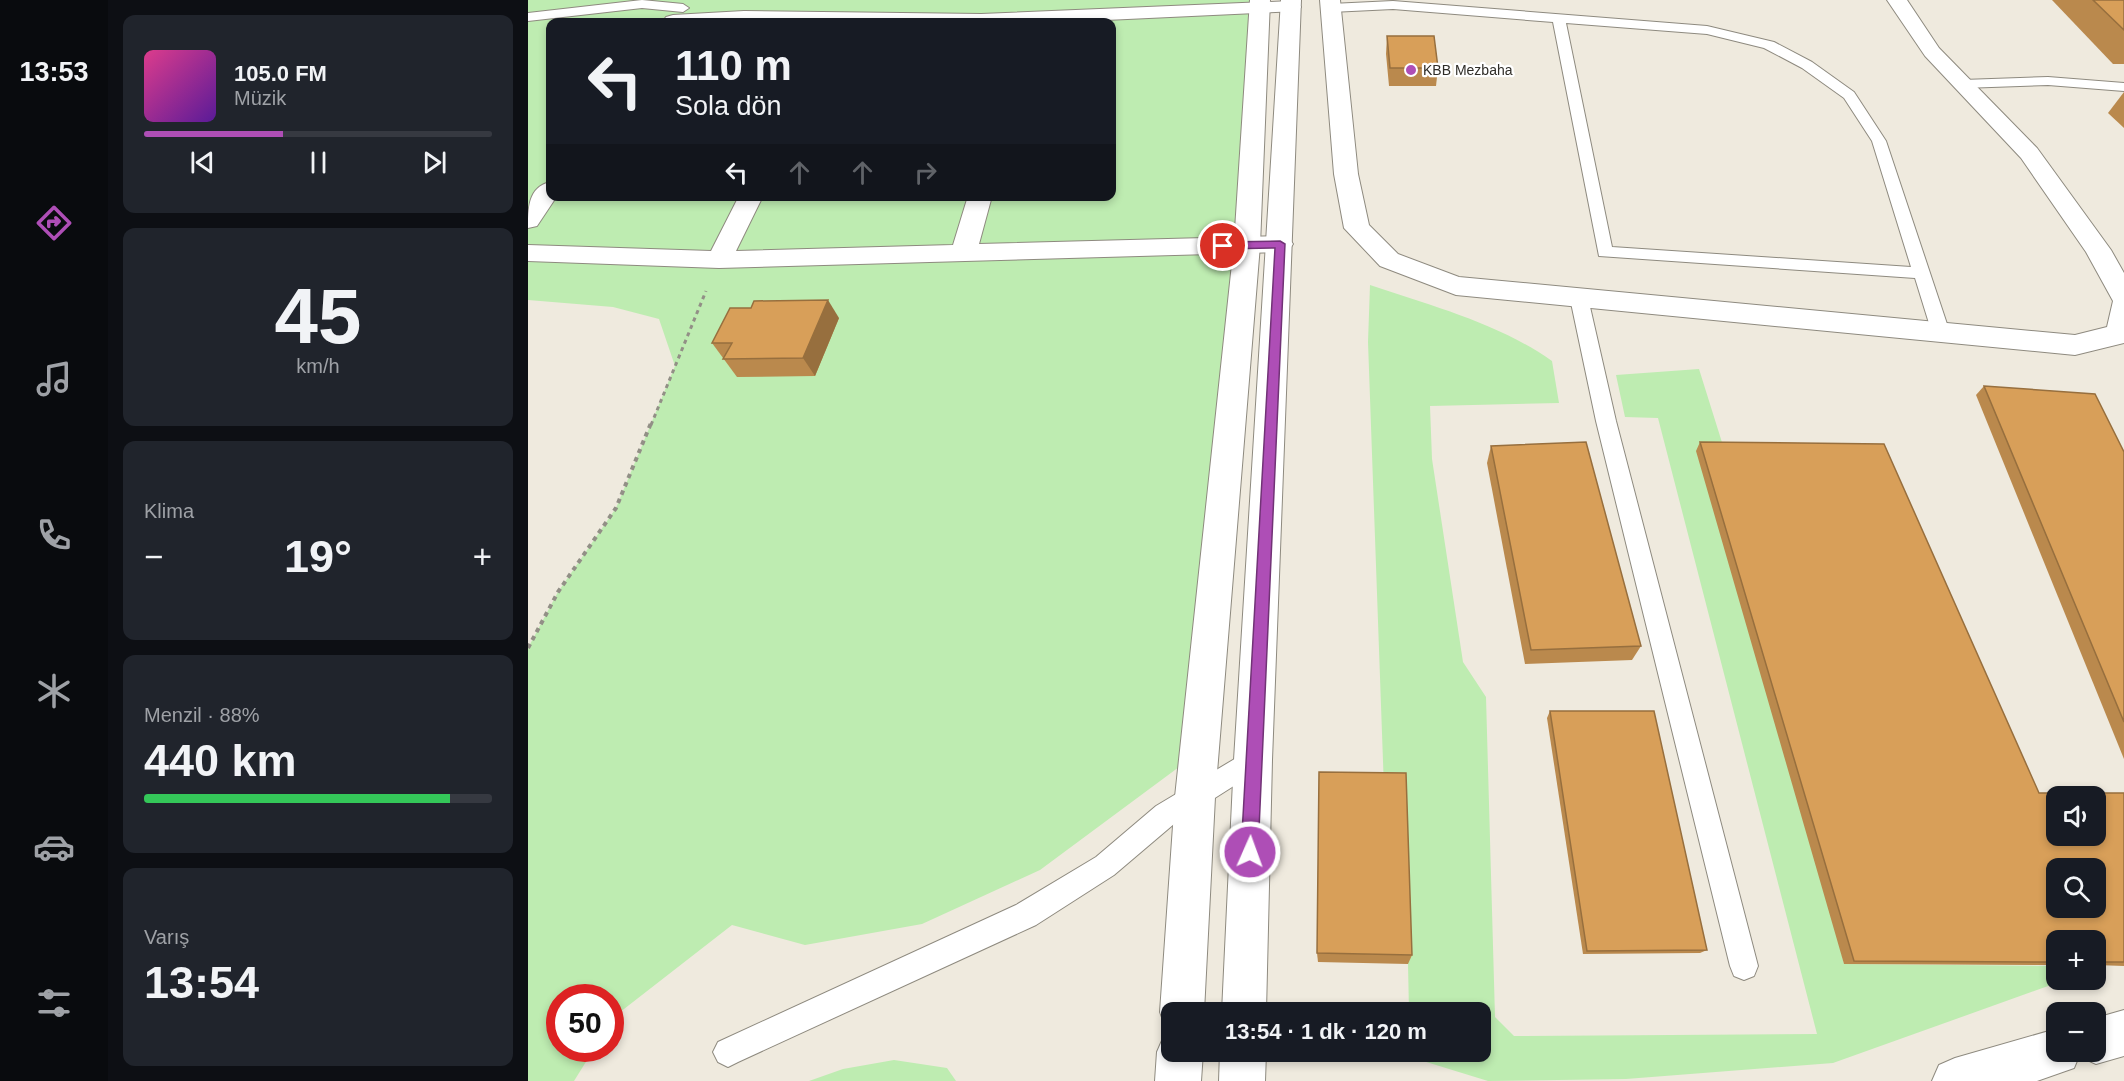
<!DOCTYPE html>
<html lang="tr">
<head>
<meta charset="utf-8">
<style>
	body { margin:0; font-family:Helvetica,sans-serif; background:#20242c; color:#f1f3f6; height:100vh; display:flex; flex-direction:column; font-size:22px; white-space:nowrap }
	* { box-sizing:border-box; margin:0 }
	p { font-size:20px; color:#9ea1a6 }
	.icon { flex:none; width:33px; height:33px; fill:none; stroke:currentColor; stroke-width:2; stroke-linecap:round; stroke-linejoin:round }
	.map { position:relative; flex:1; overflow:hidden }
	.panel { display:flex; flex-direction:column; gap:15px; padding:15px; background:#0d0f14; width:420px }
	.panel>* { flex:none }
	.hud { position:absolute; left:18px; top:18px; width:570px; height:183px; border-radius:12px; box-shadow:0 3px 9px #0003; background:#171b24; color:#f1f3f6; overflow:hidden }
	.tools { position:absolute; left:1518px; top:786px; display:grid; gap:12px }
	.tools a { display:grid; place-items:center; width:60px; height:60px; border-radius:12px; background:#171b24; box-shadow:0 3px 9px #0003; font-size:30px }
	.speed { position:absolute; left:18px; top:984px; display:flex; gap:12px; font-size:30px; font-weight:700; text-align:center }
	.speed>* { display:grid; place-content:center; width:78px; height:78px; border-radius:50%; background:#171b24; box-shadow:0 3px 9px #0003; line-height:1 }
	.speed .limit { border:9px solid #d22; background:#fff; color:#111 }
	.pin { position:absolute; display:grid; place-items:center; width:51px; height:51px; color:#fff; margin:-26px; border:3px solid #fff; border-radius:50%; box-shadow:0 2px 6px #0007 }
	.me { position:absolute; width:66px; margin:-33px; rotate:2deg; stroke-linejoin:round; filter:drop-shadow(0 0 4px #0008) }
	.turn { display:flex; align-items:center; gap:21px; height:126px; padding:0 30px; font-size:27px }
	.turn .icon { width:78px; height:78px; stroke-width:2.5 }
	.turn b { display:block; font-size:42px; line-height:51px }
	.lanes { display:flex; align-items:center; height:57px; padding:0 30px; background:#0003; justify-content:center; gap:30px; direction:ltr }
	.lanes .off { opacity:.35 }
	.big { font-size:45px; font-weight:700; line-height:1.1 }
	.panel .widget { flex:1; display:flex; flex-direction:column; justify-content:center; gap:9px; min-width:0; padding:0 21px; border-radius:12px; background:#20242c }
	.panel .dial { align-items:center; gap:0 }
	.dial b { font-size:78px; line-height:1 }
	.song { display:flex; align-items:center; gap:18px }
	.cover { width:72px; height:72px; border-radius:9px; background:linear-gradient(135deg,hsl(330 70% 55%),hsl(270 70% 35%)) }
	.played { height:6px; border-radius:3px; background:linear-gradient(90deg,#ae4eb6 40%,#363941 40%) }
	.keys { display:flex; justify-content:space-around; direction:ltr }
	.heat { display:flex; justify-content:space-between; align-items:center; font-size:33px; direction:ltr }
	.charge { height:9px; border-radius:4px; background:linear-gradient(90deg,#34c759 88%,#363941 0) }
	.trip { position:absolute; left:633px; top:1002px; width:330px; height:60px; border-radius:12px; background:#171b24; box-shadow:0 3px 9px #0003; font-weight:700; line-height:60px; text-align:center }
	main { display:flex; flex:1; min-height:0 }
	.dock { display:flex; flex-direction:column; width:108px; justify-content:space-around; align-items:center; background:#090b0e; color:#9ea1a6 }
	.dock .icon { width:42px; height:42px }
	.dock .on { color:#ae4eb6 }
	.dock b { font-size:27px; color:#f1f3f6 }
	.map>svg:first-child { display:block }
</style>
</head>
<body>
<main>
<nav class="dock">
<b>13:53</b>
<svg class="icon on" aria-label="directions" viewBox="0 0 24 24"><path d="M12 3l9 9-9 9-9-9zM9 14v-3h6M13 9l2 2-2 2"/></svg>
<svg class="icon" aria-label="music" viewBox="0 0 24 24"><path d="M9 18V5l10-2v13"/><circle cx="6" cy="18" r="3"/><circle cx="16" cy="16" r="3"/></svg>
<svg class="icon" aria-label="phone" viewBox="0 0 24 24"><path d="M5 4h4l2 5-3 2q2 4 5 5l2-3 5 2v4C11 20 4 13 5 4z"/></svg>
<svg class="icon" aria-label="climate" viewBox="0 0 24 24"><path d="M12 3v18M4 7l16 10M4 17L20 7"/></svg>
<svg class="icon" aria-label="car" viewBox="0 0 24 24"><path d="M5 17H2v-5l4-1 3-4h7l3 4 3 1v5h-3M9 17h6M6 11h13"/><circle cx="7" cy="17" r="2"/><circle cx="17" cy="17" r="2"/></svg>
<svg class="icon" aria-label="filters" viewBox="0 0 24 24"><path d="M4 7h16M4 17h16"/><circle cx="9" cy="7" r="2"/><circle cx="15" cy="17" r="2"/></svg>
</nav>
<section class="panel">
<div class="widget">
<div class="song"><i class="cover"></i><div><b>105.0 FM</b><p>Müzik</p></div></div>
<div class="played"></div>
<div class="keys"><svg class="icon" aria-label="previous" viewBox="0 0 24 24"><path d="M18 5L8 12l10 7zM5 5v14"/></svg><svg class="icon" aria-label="pause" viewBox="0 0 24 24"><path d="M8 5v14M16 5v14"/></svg><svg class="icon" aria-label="next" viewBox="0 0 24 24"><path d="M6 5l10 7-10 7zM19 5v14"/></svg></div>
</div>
<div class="widget dial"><b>45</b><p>km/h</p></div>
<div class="widget"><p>Klima</p>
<div class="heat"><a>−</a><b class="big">19°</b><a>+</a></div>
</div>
<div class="widget"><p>Menzil · 88%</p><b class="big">440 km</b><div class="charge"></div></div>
<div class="widget"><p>Varış</p><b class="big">13:54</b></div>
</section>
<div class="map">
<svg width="1596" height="1081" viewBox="0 0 1596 1081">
	<rect width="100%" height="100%" fill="#efeade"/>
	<g fill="#beecb1" fill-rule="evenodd">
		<path d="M0,0h732l-81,767 -139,103 -118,54 -117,21 -73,-20 -117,91 -4,6 -1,-24h-50v50l34,1 -20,32h-46v-433l30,-56 58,-84 59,-142 -16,-47 -46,-12 -85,-7zM22,22h562v174h-562z"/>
		<path d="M842,285c62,21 128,38 182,76l7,42 -129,3 2,53 31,203 23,35 9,320 19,19 303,-2 -159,-616 -33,-1 -9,-42 83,-6 26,83 119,512 212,2v14h9l-232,83 -207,16 -138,2 -78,-24v-5h70v-40h-71l-1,-48 -24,-175 -16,-447z"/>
		<path d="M366,1060l53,8 9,13h-147l34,-12z"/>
	</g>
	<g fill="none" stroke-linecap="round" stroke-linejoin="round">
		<defs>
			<g id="service">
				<path d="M114,0l41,4 6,4 -6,4 -41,-4 -114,13v-8z"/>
				<path d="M865,1l314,25 67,16 38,20 42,30 32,49 64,192 -3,4 -6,2 -6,-2 -3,-4 -17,-55 -316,-22 -46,-234 -160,-13 -62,3 -6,-4 6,-4zM1038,23l141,11 57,14 38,20 42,30 28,43 39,126 -299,-20z"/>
				<path d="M1520,77l76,6v8l-76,-6 -85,3 -7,-4 7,-4z"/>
				<path d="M1051,292l6,2 3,4 28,123 142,545 -4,10 -10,4 -10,-4 -4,-10 -134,-545 -26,-123 3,-4z"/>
				<path d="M725,748l9,4 3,8 -3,8 -88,56 -60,51 -78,50 -298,137 -10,5 -10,-5 -5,-10 5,-10 298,-137 80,-48 60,-51z"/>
			</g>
			<g id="minor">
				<path d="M792,0h20l18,174 11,51 29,29 61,23 616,58 32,-8 6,-26 -27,-49 -65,-94 -96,-102 -38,-56h20l32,48 98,100 74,102 13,23v70l-49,12 -619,-60 -76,-29 -36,-38 -10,-54z"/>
				<path d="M763,1l7,2 3,4 -3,4 -235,11 -400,-1 3,-4 7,-2 71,-4 237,3z"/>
				<path d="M22,182v14h7l-20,30 -9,2c0,-19 0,-41 22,-46z"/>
				<path d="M211,196h24l-27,55 217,-6 15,-49h24l-13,48 301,-8 9,2 4,6 -4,6 -9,2 -561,16 -191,-7v-16l183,6z"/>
				<path d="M1596,1010v46l-28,8 -17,-8 -5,12 -37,13h-105l7,-16 16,-7 101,-29v23h40v-34z"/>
			</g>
			<g id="secondary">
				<path d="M722,0h20l-10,245 -45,552 -11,215h-32v18l-6,-2 -6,-16 15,-215 59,-552z"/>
				<path d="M753,0h20l-29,760 -6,252h-44l12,-252z"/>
				<path d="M644,1033v19h31l-2,29h-46l2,-29 7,-16z"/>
				<path d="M692,1052h46l-1,29h-46z"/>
			</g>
		</defs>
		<use href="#service" stroke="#8e8a7f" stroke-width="2"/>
		<use href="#minor" stroke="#8e8a7f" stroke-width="2"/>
		<use href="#secondary" stroke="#8e8a7f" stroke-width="2"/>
		<path stroke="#928f86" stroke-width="3" stroke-dasharray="4 4" stroke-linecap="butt" d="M123,425l55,-134"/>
		<path stroke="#928f86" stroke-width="4" stroke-dasharray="4.5 4.5" stroke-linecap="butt" d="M0,648l30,-56 58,-84 35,-85"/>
		<use href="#service" fill="#fff" fill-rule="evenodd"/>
		<use href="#minor" fill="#fff" fill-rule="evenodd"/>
		<use href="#secondary" fill="#fff" fill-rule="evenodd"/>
	</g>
	<g fill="#ba894d">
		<path d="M1524,0h72v64h-11z"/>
		<path d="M859,36l51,32 -2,18h-47l-3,-32z"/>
		<path d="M1596,92v36l-16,-15z"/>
		<path d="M311,318l-24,58 -78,1 -25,-34z"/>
		<path d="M1456,386l140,66v307l-148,-364z"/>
		<path d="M1172,442l339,351h85v173l-28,-1v-25h-40v25l-212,-1 -148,-513z"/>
		<path d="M963,446l150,200 -9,14 -107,4 -38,-201z"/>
		<path d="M1022,711l157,239 -7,3 -117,1 -36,-236z"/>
		<path d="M789,953l95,2 -4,9 -90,-2z"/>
	</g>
	<path fill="#976f3e" d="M300,300l11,18 -24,58 -12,-18z"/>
	<g fill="#d89f59" stroke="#976f3e" stroke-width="1.5" fill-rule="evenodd">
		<path d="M1565,0h31v30z"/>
		<path d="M859,36h47l4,32h-48z"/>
		<path d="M300,300l-25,58 -80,1 9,-16h-20l18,-35h21l3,-7z"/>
		<path d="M1456,386l111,8 29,58v270z"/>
		<path d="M1058,442l55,204 -110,4 -40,-204z"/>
		<path d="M1172,442l184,2 155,349h85v169h-28v-22h-40v22l-202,-1zM1528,796h40v40h-40zM1528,868h40v40h-40z"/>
		<path d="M1022,711h104l53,239 -120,1z"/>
		<path d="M791,772l87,1 6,182 -95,-2z"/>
	</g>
	<path fill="#ae4eb6" stroke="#713376" stroke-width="1.5" d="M752,241l5,3 -27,608 -2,6 -6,2 -6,-2 -3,-6 34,-604 -52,1 -5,-3 5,-4z"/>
	<circle fill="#ae4eb6" stroke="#fff" stroke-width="2" cx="883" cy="70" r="6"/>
	<g text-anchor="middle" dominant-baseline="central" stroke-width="4.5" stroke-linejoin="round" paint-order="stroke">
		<g font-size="14" fill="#2f2d28" stroke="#fff" text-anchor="start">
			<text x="895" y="70">KBB Mezbaha</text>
		</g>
	</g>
</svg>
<div class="tools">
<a><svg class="icon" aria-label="sound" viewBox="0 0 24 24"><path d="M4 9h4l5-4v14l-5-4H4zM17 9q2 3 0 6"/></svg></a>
<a><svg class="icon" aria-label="search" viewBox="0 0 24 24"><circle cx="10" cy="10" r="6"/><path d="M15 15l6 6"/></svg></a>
<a>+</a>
<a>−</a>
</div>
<div class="speed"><div class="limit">50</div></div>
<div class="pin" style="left:695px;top:246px;background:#d93025"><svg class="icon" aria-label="arrive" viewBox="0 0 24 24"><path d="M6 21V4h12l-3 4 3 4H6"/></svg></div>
<svg class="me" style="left:722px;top:852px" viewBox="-20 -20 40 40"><circle r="17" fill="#ae4eb6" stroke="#fff" stroke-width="3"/><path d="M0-11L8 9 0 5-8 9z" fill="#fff"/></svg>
<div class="trip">13:54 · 1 dk · 120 m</div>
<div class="hud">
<div class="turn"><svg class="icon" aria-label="left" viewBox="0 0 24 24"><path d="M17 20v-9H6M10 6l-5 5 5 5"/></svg><div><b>110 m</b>Sola dön</div></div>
<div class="lanes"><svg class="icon" aria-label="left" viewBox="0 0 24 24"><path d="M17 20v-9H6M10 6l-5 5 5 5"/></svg><svg class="icon off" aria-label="ahead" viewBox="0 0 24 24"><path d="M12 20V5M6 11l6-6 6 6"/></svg><svg class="icon off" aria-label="ahead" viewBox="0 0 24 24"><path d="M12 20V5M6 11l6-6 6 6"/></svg><svg class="icon off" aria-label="right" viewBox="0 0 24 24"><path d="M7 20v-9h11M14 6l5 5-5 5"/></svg></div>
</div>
</div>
</main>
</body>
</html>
